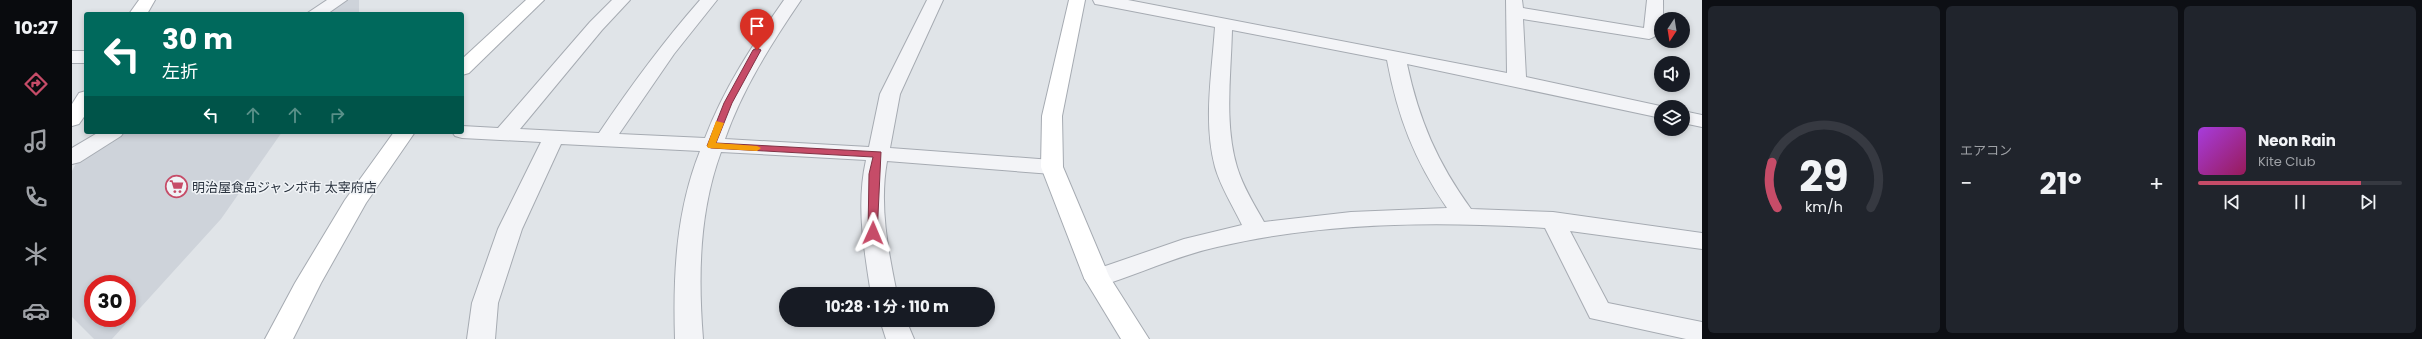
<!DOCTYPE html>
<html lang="ja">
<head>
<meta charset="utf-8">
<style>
	body { margin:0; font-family:Poppins,"Noto Sans JP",sans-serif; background:#20242c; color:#f1f3f6; height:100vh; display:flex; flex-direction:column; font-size:15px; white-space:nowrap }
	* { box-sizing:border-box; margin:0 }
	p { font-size:13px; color:#9ea1a6 }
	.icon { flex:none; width:22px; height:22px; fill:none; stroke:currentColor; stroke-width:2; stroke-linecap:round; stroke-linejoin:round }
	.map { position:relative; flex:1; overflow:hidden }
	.panel { display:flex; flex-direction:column; gap:6px; padding:6px; background:#0d0f14; width:720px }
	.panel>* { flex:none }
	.guide { position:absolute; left:12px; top:12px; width:380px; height:122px; border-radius:4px; box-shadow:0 2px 6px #0003; background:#00695c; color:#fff; overflow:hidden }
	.needle { width:26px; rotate:192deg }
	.buttons { position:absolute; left:1582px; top:12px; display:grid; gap:8px }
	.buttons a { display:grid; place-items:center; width:36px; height:36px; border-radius:50%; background:#171b24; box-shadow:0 2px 6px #0003; font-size:20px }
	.speed { position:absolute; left:12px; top:275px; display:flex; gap:8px; font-size:20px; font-weight:700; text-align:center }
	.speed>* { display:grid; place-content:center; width:52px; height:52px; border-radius:50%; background:#171b24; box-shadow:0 2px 6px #0003; line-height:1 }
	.speed .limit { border:6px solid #d22; background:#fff; color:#111 }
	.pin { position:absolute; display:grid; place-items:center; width:34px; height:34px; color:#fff; margin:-41px -17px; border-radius:50% 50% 50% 0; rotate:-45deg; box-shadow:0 0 4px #0007 }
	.pin .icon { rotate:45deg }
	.me { position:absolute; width:44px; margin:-22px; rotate:1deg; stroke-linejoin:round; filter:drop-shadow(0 0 3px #0008) }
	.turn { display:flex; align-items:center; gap:14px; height:84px; padding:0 12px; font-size:18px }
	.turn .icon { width:52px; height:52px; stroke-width:2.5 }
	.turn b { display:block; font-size:28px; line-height:34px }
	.lanes { display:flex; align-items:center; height:38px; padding:0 12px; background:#0003; justify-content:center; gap:20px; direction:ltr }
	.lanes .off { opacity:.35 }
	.big { font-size:30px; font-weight:700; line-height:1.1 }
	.panel .card { flex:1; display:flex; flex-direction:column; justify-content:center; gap:6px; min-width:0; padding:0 14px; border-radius:6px; background:#20242c }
	.panel .dial { align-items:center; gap:0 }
	.dial svg { height:104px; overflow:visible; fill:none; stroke:#363941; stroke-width:7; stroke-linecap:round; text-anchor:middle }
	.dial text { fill:#f1f3f6; stroke:none }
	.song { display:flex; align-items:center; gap:12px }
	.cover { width:48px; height:48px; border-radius:6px; background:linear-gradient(135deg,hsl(280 70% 55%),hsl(330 70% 35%)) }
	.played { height:4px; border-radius:2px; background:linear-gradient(90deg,#c64c68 80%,#363941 80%) }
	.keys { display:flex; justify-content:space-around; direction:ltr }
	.heat { display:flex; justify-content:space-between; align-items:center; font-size:22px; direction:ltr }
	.panel .tiles { flex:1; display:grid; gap:6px; grid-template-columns:repeat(3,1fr) }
	.trip { position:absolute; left:707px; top:287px; width:216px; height:40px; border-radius:20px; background:#171b24; box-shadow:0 2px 6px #0003; font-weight:700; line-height:40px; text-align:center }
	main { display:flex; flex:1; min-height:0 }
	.dock { display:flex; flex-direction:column; width:72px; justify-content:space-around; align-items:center; background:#090b0e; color:#9ea1a6 }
	.dock .icon { width:28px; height:28px }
	.dock .active { color:#c64c68 }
	.dock b { font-size:18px; color:#f1f3f6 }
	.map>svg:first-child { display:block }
</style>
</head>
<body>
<main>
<nav class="dock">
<b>10:27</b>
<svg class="icon active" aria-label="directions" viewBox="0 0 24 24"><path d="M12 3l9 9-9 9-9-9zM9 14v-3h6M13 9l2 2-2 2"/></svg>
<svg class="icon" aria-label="music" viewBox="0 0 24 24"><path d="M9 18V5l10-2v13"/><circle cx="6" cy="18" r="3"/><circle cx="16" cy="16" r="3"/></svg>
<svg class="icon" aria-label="phone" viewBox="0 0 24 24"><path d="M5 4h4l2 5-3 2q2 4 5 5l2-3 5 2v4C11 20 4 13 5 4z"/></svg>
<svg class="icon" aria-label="climate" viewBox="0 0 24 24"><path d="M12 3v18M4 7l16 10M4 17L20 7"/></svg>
<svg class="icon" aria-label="car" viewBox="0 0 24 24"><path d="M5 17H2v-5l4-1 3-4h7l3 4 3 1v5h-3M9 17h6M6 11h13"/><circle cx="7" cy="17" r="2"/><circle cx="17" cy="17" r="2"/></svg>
</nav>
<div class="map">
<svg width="1630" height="339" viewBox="0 0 1630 339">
	<rect width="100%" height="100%" fill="#e0e4e8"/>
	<g fill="#ced3da" fill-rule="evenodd">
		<path d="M271,0h16v13l9,1h-48z"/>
		<path d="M47,132h163l-61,87 -109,120h-18l-22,-22v-146l9,-17zM21,284h34v34h-34z"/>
	</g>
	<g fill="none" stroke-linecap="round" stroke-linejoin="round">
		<defs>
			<g id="street">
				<path d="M255,0h20l-20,14h-21z"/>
				<path d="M540,0h18l-28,30 -82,99 79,4c31,-46 64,-91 101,-133h17l-43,54 -55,80 86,4c19,-50 48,-94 79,-138h17c-30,44 -58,88 -76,139l144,8 11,-53 47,-94h16l-43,94 -10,54 162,12 8,2 3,5 -3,5 -8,2 -165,-13c-8,45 1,89 10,133h-26c-7,-45 -15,-89 -5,-134l-145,-8c-22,60 -23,124 -18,187h-28c-2,-64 1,-128 25,-188l-139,-7 -39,85 -24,74 -3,36h-28l5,-36 26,-74 43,-87 -79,-4 -7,-2 -3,-4h10v-6l36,2 92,-106z"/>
				<path d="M1021,0h35l379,73 -1,-73h16l1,8 121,20 3,-28h16c0,14 2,35 -14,39l-126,-20 3,58 139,30h-4v11l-254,-54c12,56 30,98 64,145l82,3 149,21v16l-132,-18 38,72 94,19v17h-16l-96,-21 -45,-90c-109,-7 -221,-6 -328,19 -41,9 -80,28 -120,40l-9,-3 -4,-6 4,-6 96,-33 58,-14c-9,-19 -21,-37 -27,-58 -12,-45 -3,-94 0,-140l-114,-22 -6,-1zM1160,30l155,30c11,58 27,99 60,148l-96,4 -87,10c-10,-18 -21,-35 -27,-55 -13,-44 -6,-92 -5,-137z"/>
				<rect x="0" y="51" width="14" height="12"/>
				<path d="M1611,111l19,4v12l-19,-4z"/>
				<path d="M27,132h25l-3,4 -41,26 -8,2v-16z"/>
				<path d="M808,320h26l8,19h-28z"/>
			</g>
			<g id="secondary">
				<path d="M67,0h16l-8,14h-18z"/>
				<path d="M454,0h18l-75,73 -7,2v-16z"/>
				<path d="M997,0h16l-23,116 1,51 46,109 40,63h-28l-37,-61 -43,-111 1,-51z"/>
				<path d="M14,91v23l-7,10 -7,2v-22l7,-11z"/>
				<path d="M322,132h21l-49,71 -45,80 -28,56h-28l30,-56 50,-83z"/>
			</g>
		</defs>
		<use href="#street" stroke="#a6abb2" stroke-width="2"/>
		<use href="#secondary" stroke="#a6abb2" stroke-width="2"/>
		<use href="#street" fill="#f3f4f7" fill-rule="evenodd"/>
		<use href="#secondary" fill="#fff" fill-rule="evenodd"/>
	</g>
	<path fill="#c64c68" stroke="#813144" d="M685,48l4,2 -29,53 -16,40 165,9 -4,84 -4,1 -5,-4 1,-59 4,-17 -162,-9 -4,-2 17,-43 29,-53z"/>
	<path fill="#f59e0b" d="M644,121l8,2 -8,20 41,3 4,2 -4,3 -49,-3 -1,-2z"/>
	<defs>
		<symbol id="supermarket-ring" viewBox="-11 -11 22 22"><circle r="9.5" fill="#f0f3f6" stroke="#c64c68" stroke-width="1.5"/><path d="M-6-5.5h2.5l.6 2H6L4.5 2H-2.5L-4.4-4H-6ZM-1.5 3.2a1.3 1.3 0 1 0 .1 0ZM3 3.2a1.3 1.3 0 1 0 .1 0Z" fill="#c64c68"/></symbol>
	</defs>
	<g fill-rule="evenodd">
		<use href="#supermarket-ring" x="92" y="174" width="25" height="25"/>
	</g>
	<g text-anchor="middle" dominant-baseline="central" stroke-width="3" stroke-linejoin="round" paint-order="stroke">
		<g font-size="13" fill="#2a333f" stroke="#f0f3f6" text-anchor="start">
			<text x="120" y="187">明治屋食品ジャンボ市 太宰府店</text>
		</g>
	</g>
</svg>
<div class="buttons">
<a><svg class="needle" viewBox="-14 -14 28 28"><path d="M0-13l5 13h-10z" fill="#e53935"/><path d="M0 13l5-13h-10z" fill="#9ea1a6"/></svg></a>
<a><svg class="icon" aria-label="sound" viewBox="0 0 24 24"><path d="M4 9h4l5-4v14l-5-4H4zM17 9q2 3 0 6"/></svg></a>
<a><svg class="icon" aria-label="layers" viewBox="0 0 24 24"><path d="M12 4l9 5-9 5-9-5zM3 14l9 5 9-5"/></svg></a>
</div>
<div class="speed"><div class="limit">30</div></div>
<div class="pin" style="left:685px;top:50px;background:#d93025"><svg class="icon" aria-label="arrive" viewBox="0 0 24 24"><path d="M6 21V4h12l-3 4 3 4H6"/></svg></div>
<svg class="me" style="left:801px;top:233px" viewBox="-20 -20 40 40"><path d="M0-17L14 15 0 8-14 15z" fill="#c64c68" stroke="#fff" stroke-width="4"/></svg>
<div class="trip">10:28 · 1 分 · 110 m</div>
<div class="guide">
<div class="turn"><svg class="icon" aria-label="left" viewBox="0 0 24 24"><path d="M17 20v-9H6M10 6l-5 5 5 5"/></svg><div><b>30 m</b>左折</div></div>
<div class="lanes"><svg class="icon" aria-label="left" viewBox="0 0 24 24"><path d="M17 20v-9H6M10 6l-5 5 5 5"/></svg><svg class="icon off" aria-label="ahead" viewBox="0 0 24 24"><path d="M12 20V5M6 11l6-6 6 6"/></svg><svg class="icon off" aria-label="ahead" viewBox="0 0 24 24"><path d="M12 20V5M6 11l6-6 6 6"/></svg><svg class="icon off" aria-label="right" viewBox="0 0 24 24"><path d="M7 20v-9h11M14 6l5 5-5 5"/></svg></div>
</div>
</div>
<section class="panel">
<div class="tiles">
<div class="card dial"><svg viewBox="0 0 100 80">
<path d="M14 69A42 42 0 1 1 86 69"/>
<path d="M14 69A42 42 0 0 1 10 34" stroke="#c64c68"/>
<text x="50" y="56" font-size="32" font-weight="700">29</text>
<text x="50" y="72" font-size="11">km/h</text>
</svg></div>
<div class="card"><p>エアコン</p>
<div class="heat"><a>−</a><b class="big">21°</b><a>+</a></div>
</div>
<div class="card">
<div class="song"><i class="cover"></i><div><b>Neon Rain</b><p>Kite Club</p></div></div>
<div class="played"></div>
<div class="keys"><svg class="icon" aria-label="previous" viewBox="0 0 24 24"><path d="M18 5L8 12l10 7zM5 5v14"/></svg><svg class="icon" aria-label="pause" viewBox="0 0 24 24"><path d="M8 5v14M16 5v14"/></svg><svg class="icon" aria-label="next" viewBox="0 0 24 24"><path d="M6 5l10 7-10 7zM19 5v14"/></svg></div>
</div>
</div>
</section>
</main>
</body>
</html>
